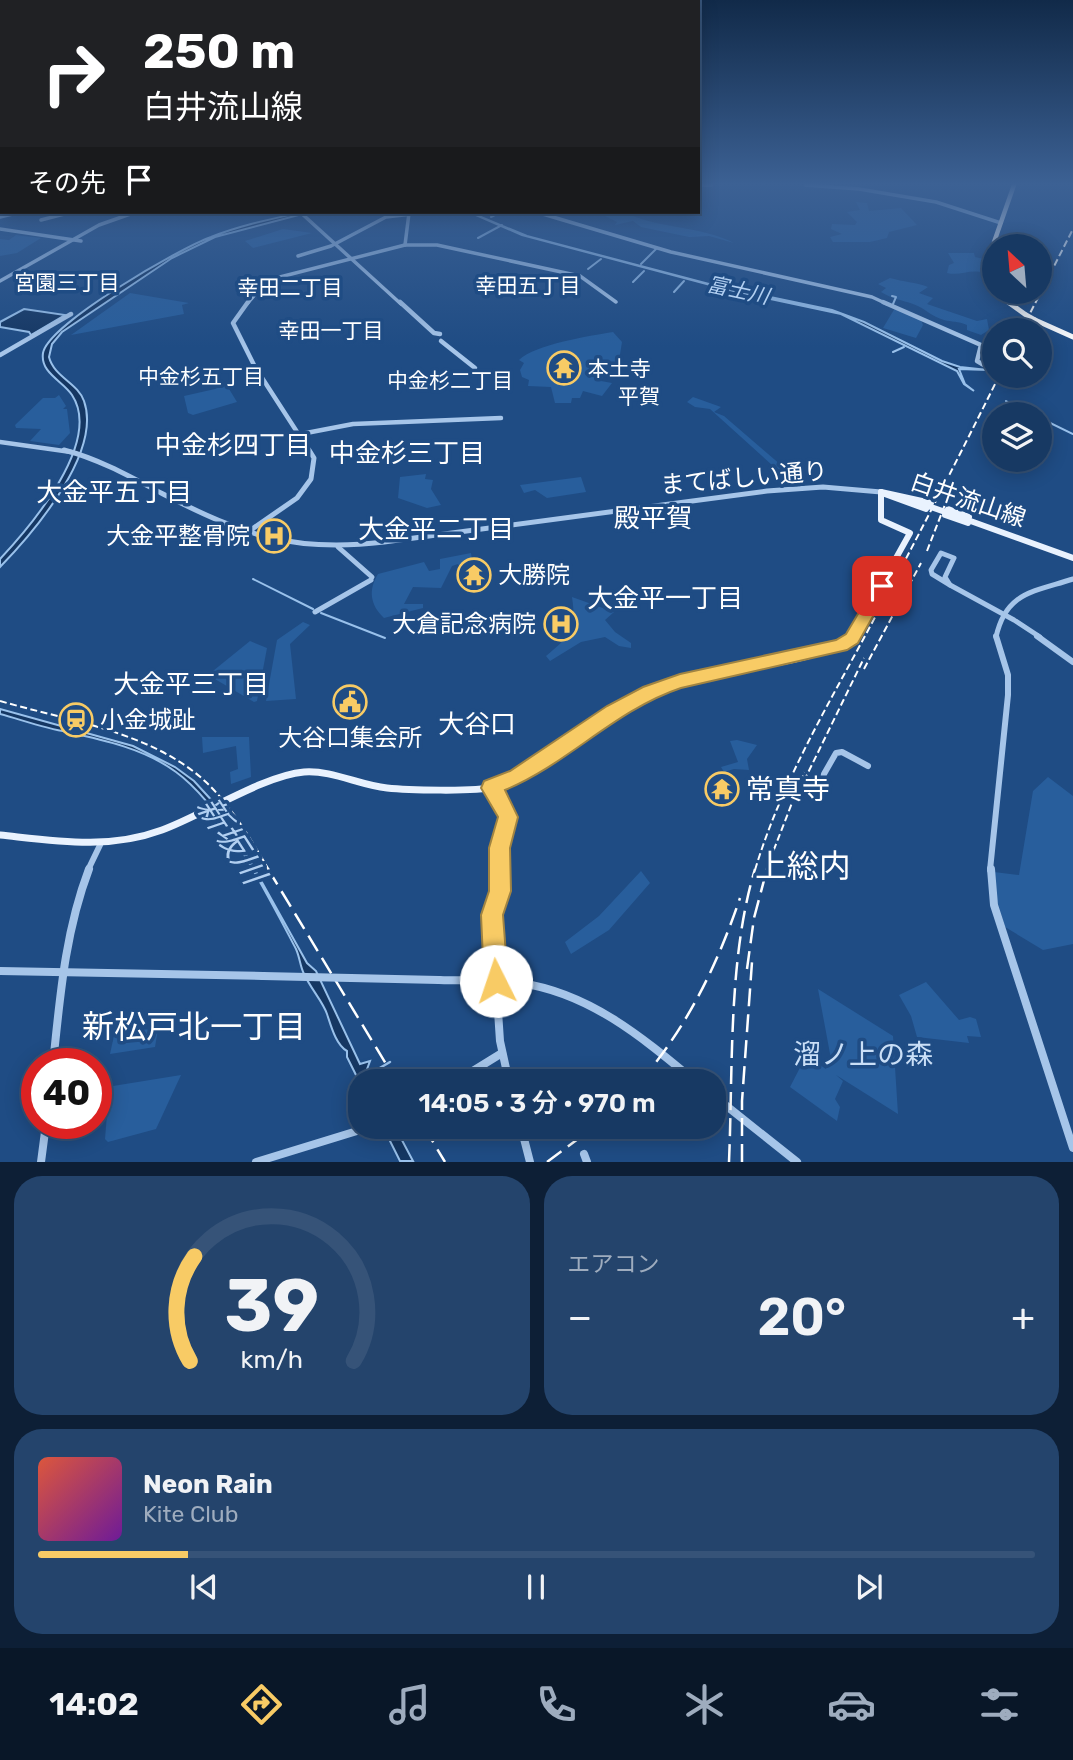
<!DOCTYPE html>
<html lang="ja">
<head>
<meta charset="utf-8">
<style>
	body { margin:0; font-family:Rubik,"Noto Sans JP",sans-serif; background:#24446c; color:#f1f3f6; height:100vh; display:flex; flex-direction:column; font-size:26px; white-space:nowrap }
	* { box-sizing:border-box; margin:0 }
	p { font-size:23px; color:#9eacbe }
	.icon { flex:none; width:38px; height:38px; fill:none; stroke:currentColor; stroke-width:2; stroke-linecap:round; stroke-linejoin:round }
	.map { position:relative; height:1162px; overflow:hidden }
	.side { display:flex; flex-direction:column; gap:14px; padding:14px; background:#0d1f36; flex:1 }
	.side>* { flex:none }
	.guide { position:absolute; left:0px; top:0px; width:700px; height:214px; box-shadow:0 4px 18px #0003,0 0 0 2px #365378; background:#202124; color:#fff; overflow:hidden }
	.needle { width:46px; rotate:334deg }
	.tools { position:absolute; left:982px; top:234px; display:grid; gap:14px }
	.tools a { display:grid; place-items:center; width:70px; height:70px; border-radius:50%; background:#173963; box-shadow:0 4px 18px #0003,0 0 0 2px #365378; font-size:35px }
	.speed { position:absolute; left:21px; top:1048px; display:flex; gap:14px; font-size:35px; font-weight:700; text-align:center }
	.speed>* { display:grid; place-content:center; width:91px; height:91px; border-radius:50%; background:#173963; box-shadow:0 4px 18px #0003,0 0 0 2px #365378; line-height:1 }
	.speed .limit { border:10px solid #d22; background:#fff; color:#111 }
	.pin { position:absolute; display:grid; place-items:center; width:60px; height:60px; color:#fff; margin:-30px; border-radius:14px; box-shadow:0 4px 10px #0006 }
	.me { position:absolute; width:77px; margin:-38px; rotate:356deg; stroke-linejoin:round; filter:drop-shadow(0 0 5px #0008) }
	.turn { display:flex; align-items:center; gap:24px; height:147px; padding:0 28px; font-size:32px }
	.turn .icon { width:91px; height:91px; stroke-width:2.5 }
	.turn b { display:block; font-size:49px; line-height:60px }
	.then { display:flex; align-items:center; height:66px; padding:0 28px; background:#0003; gap:14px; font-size:26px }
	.big { font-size:52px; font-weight:600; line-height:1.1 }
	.side .widget { flex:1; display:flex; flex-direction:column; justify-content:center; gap:10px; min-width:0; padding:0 24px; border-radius:28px; background:#24446c }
	.side .dial { align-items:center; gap:0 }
	.dial svg { height:182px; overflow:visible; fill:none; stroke:#365378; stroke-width:7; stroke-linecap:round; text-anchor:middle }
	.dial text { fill:#f1f3f6; stroke:none }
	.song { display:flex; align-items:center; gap:21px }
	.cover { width:84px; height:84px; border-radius:10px; background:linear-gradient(135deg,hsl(10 70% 55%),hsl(280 70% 35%)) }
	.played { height:7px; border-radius:4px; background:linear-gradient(90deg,#f8cb65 15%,#365378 15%) }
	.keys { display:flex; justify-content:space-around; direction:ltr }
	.heat { display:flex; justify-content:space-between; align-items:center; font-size:38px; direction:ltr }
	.side .tiles { flex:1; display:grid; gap:14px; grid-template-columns:1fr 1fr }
	.widget:last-child { grid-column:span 2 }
	.trip { position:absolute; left:348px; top:1069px; width:378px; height:70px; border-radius:28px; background:#173963; box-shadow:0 4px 18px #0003,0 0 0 2px #365378; font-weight:600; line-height:70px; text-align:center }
	.tabs { display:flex; height:112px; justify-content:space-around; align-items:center; background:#091728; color:#9eacbe }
	.tabs .icon { width:49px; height:49px }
	.tabs .active { color:#f8cb65 }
	.tabs b { font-size:32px; color:#f1f3f6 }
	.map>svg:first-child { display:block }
</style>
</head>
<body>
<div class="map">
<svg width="1073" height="1162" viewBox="0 0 1073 1162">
	<rect width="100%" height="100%" fill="#1f4c84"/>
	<g fill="#285e9c">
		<path d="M856,202l11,1 2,8 32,-3 16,17 -28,7 -2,6 -17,4h-37l-3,-5 12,-3 -11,-5 1,-5 23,1 2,-3 -10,-10 13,-2z"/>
		<path d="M599,213l24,3 5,-2c34,15 73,12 106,29l-25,-7 -20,1 -48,-10 -8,-6 -18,4 2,-3z"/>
		<path d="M283,229l29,4 -59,15 -8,-7z"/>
		<path d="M16,235l25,3 -24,15 -17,3v-17l9,1z"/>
		<path d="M948,253h26l1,4 9,2 -4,13c-12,-2 -21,4 -33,1l2,-8 5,-2z"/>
		<path d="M890,278c14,4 25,4 38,9l-9,6 14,5 -6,6 50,17 10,-2 2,11 -8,5 -14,-5v-5c-9,-4 -15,-3 -23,-5 -12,-3 -19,-12 -31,-16 -11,-4 -21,-5 -32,-12l5,-4 -8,-4z"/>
		<path d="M130,293l59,10 -7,2 2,9 -113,21z"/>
		<path d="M895,308l26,12 2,5 -7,13 -33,-10z"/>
		<path d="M613,332l9,10 -4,25h-10l-7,14 11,2 -10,13 -19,-5 -3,7h-8l-1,5h-16l-4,-16 -23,-1 1,-6 -7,-3 -2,-7 4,-7 -5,-3c17,-16 70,-24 94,-28z"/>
		<path d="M226,384l11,18 -44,13 -5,-2 -4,-17 31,-7z"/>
		<path d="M59,395l7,11 -3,3h4l3,24 -11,12 -29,-4 11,-12 -25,-1 -1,-3 28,-27h12z"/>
		<path d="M693,397l28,10 -7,5 10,4 79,68 -9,1 -84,-76 -15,-2 -8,-5z"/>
		<path d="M426,474l-1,5 8,1 -2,9 10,16 -14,3 -29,-10 2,-21z"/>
		<path d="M581,477l5,15 -39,6 -12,-8 -11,3 -4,-8z"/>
		<path d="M471,553l1,7 -7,2 1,5 -5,2 -3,-5 -6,2 -11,22 -28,-1 -9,17h19v4l-39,10c-14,-13 -16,-28 -6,-44l46,-12 5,9 11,-2v-10z"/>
		<path d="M572,597l42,15 -9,8 10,12 16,11v5l-12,-2 -14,-9 -24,5 -31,19 -4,-5c24,-20 31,-26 26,-59z"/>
		<path d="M303,622l7,3 -20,19 6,55 -30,2 11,-61z"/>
		<path d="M250,641l17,7 -10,53 -3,1 -46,-27z"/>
		<path d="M202,737h47l2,40 -20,7 -1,-12 8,-3 -2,-23 -33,7z"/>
		<path d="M737,740l20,5 -10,14 2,11 -15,-1 -10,3 -3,-5 17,-5 -8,-21z"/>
		<path d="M1048,777l25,19v148l-30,6 -38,-23 -10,-33 -1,-22 25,3 14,-84z"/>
		<path d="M641,871l9,12 -41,47 -38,24 -6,-12 34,-26z"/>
		<path d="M926,982l33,38 11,-3 6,2 5,18 -14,-1 2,7 -52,-6 -6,-21 -12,-21z"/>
		<path d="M818,989l75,47 5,78 -62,-39 7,6 -8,18 5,8 -3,14 -47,-34 16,-31 20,13 5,-10z"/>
		<path d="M158,1029l-3,18 -45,7 5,-23z"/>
		<path d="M181,1075l-25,54 -48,13 -3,-3 4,-50 4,-3z"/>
	</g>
	<g fill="#153763" stroke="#99c1eb" stroke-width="2">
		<path d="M303,212h7l-95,25 -43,21 -110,74 -10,12 -3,13c5,20 29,26 35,44 18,51 -49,130 -84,166v-8c30,-32 103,-117 72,-164 -9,-14 -32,-22 -29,-42 5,-29 137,-105 168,-116 30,-12 61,-18 92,-25z"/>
		<path d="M469,212l58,24 182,48 123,26 32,12 78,39 18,6 28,3 -29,-1 6,15 9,7 -10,-7 -7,-13 -116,-57 -108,-23 -211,-56z"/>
		<path d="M24,309l41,6 -34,20 -2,-3 -29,-5v-5z"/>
		<path d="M0,709l133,37 42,21 19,14 21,23 16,23 76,136 9,8 44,93 10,-3 -4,11 3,9 -9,2 -13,-26v-6c-11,-6 -16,-25 -20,-37 -4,-12 -16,-25 -23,-40 -4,-8 -4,-16 -8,-25 -28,-53 -72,-142 -120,-177 -31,-23 -72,-32 -109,-40 -23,-4 -45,-12 -67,-18z"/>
		<path d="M383,1127h12l18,34h-13z"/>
	</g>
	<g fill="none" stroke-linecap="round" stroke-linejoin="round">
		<g stroke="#99c1eb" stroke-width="2">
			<path d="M491,217l10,-5"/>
			<path d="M478,238l24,-13"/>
			<path d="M641,264l15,-15"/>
			<path d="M588,269l13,-10"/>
			<path d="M633,282l11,-11"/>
			<path d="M674,292l10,-11"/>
			<path d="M892,296l4,1 -3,7"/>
			<path d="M893,352l11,-5"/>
			<path d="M1006,401l25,14"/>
			<path d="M1040,418l33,16"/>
			<path d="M253,579l60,30"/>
			<path d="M321,613l64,25"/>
		</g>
		<path stroke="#99c1eb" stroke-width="2.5" d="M366,1076l24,-14"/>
		<g stroke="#a6c5e9" stroke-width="3.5">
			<path d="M698,185h14"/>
			<path d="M805,185l54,4 77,13 65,21"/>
			<path d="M300,212l101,92"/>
			<path d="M536,212l135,40 201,45 15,7"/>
			<path d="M0,217l21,-5"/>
			<path d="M41,220l31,-8"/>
			<path d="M0,229l81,12"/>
			<path d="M405,245l4,-32"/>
			<path d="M298,256l33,-10 55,-29 44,-5"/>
			<path d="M0,281l99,-56 37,-13"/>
			<path d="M247,304l15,-18 14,-8 129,-33h32l143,31 36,26"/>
		</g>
		<g stroke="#a6c5e9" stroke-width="4.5">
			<path d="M248,302l-15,21 22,44 55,85"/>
			<path d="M400,302l34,31 6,1"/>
			<path d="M883,302l98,43 -4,16 17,10"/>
			<path d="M441,341l34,27"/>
			<path d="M0,355l71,-41"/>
			<path d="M301,434l52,-10 148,-6"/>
			<path d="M0,442l71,10"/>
		</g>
		<g stroke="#a6c5e9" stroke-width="5">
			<path d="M64,450c35,9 67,27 99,44 80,41 130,59 221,48l383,-51 56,-4 58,5"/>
			<path d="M245,534l52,-36 14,-19 3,-21 -5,-8"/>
			<path d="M338,547l34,30"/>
			<path d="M941,553l13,5 -9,19 5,8 -18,-11 -1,-4z"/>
			<path d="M950,585l64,35 26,17"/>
			<path d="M315,612l56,-32"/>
			<path d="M996,637c10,-45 37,-45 77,-58"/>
		</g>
		<g stroke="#a6c5e9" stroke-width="6">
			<path d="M1037,636l36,26"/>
			<path d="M491,788l10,12 7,17 -8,25v28"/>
			<path d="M819,795l5,-21 12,-21 6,-1 26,14"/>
			<path d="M88,870l13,-27"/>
			<path d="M990,870l18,-175v-20l-12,-39"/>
		</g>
		<g stroke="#a6c5e9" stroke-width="8">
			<path d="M500,869v22l-8,31 8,119 9,41"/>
			<path d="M991,869l3,36 79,243"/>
			<path d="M0,971l263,5"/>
			<path d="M439,980c27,1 54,-1 81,3 70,10 123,55 176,99"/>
			<path d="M53,1064c7,-67 12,-132 36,-195"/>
			<path d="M455,1082l47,-29"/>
			<path d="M714,1096l83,66"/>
			<path d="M521,1127l9,35"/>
			<path d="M584,1154l3,8"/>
			<path d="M41,1162l5,-38"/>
			<path d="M256,1162l114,-35"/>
		</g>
		<g stroke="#e9f2fe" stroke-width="6">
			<path d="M881,492l50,11"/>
			<path d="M882,493l44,16"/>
			<path d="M948,509l21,8"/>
			<path d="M945,515l23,8"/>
			<path d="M965,519l108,39"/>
			<path d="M852,637l58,-104 -29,-13v-28"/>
		</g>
		<path stroke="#e9f2fe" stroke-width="7" d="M0,835c56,6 108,15 162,-5 39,-14 103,-55 142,-58 28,-2 55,13 83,16 18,2 90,4 106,-1 22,-6 40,-21 59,-34 40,-27 81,-59 129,-72 39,-11 147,-20 172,-45"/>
		<g stroke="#fff" stroke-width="4.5">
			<path d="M994,291l-7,-12 -2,-11 29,-83"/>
			<path d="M995,292l16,12"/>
		</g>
		<g stroke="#fff" stroke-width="5">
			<path d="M1008,302l18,13"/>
			<path d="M1035,320l38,17"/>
		</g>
		<g stroke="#fff" stroke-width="2" stroke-dasharray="7 3.5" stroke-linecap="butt">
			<path d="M1021,331l52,-102"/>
			<path d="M927,551l19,-49"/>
			<path d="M864,669l57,-106"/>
			<path d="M0,701c69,20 153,31 207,82 26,25 44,57 62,87"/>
			<path d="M804,781l60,-123"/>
			<path d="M755,870c25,-83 69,-158 110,-234 46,-86 91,-173 134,-260"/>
			<path d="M766,870l38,-98"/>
		</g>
		<g stroke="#fff" stroke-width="2.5" stroke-dasharray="18 8" stroke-linecap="butt">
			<path d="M268,869l129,213"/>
			<path d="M747,969l7,-51 13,-49"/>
			<path d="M640,1082c47,-55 77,-116 100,-184"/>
			<path d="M424,1127l21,35"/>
			<path d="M547,1162l47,-35"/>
			<path d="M729,1162c4,-94 -1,-204 26,-293"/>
			<path d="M742,1162v-61l10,-139"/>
		</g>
		<path stroke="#a6c5e9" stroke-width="8" d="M263,976l176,4"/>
		<path stroke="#e9f2fe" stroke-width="6" d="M914,501l51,18"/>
		<path stroke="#fff" stroke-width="5" d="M1026,315l9,5"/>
	</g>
	<linearGradient id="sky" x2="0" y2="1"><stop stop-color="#112a49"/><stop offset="0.53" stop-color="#3c6194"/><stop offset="1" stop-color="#3c6194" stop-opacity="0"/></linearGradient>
	<rect width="1073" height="347" fill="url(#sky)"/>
	<path fill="#f8cb65" stroke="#a18442" stroke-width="2" d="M882,580l8,6 -32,57 -11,7 -166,38c-66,22 -113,76 -176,102l13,27 -8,31 1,43 -8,24 5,66 -4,8 -8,4 -8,-4 -4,-8 -3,-66 8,-24v-43l9,-31 -17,-29 3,-7 26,-10 97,-65 36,-19 37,-13 156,-34 10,-6 31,-52z"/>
	<defs>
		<symbol id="temple-ring" viewBox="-11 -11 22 22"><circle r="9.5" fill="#1f4c84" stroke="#f8cb65" stroke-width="1.5"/><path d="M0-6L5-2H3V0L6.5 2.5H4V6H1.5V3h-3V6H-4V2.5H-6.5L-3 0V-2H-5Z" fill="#f8cb65"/></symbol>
		<symbol id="hospital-ring" viewBox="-11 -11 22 22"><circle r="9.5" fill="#1f4c84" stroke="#f8cb65" stroke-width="1.5"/><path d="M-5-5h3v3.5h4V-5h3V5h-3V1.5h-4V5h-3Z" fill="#f8cb65"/></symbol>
		<symbol id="civic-ring" viewBox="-11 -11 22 22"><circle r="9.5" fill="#1f4c84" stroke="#f8cb65" stroke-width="1.5"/><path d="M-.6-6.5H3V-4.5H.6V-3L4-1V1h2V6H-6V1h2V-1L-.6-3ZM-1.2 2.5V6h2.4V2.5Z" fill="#f8cb65"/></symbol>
		<symbol id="station-ring" viewBox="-11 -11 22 22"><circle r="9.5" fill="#1f4c84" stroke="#f8cb65" stroke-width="1.5"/><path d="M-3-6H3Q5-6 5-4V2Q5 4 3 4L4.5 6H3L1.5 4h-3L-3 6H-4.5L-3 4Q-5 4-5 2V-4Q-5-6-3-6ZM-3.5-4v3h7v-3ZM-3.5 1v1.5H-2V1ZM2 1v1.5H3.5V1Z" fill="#f8cb65"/></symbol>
	</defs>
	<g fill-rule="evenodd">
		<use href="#temple-ring" x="545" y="349" width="38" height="38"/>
		<use href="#hospital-ring" x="255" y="517" width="38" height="38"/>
		<use href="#temple-ring" x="455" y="556" width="38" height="38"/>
		<use href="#hospital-ring" x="542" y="605" width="38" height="38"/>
		<use href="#civic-ring" x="331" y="683" width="38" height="38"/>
		<use href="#station-ring" x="57" y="701" width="38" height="38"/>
		<use href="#temple-ring" x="703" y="770" width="38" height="38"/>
	</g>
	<g text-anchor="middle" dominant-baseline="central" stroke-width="7" stroke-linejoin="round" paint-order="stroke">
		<g font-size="21" fill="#fff" stroke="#1f4c84">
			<text x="67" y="282">宮園三丁目</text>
			<text x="528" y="285">幸田五丁目</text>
			<text x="290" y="287">幸田二丁目</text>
			<text x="331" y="330">幸田一丁目</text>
			<text x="201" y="376">中金杉五丁目</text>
			<text x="450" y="380">中金杉二丁目</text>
			<text x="639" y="396">平賀</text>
		</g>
		<g font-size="21" font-style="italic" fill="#b1cff1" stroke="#1f4c84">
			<text transform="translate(738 290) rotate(12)">富士川</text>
		</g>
		<g font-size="21" fill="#fff" stroke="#1f4c84" text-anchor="start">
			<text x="588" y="368">本土寺</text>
		</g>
		<g font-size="24" fill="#fff" stroke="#1f4c84">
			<text transform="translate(744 478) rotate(-5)">まてばしい通り</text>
			<text transform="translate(968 500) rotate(19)">白井流山線</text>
		</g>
		<g font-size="24" fill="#fff" stroke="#1f4c84" text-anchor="end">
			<text x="250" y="536">大金平整骨院</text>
			<text x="498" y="575" text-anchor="start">大勝院</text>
			<text x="536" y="624">大倉記念病院</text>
			<text x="100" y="720" text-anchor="start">小金城趾</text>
			<text x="350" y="738" text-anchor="middle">大谷口集会所</text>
		</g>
		<g font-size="26" fill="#fff" stroke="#1f4c84">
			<text x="233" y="445">中金杉四丁目</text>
			<text x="407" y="453">中金杉三丁目</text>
			<text x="114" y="492">大金平五丁目</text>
			<text x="653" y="518">殿平賀</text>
			<text x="436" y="529">大金平二丁目</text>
			<text x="665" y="598">大金平一丁目</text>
			<text x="191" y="684">大金平三丁目</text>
			<text x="477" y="724">大谷口</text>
		</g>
		<g font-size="28" fill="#fff" stroke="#1f4c84" text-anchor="start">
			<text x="746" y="789">常真寺</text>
		</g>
		<g font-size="28" fill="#cadff7" stroke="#1f4c84">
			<text x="863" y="1054">溜ノ上の森</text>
		</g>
		<g font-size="32" font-style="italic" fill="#b1cff1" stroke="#1f4c84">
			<text transform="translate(231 840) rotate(57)">新坂川</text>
		</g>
		<g font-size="32" fill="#fff" stroke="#1f4c84">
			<text x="803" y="866">上総内</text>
			<text x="194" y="1027">新松戸北一丁目</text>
		</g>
	</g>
</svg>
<div class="tools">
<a><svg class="needle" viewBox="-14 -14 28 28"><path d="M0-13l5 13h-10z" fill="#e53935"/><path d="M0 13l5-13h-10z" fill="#9eacbe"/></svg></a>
<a><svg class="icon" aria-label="search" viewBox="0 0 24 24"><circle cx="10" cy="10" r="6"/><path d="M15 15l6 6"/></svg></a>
<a><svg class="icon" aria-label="layers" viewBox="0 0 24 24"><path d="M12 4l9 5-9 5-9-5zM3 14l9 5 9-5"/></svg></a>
</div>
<div class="speed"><div class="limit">40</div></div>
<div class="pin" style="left:882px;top:586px;background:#d93025"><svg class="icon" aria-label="arrive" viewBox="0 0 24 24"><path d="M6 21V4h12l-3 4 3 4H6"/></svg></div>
<svg class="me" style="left:496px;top:981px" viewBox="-20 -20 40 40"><circle r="19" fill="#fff"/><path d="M0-13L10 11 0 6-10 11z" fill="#f8cb65"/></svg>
<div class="trip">14:05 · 3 分 · 970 m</div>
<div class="guide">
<div class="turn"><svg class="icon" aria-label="right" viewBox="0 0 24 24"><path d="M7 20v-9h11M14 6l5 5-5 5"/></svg><div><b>250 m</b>白井流山線</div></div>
<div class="then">その先<svg class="icon" aria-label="arrive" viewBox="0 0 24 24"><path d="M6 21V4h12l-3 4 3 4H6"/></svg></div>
</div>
</div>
<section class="side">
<div class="tiles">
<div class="widget dial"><svg viewBox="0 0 100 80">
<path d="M14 69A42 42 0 1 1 86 69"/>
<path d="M14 69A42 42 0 0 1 16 23" stroke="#f8cb65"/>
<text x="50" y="56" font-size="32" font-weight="700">39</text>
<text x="50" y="72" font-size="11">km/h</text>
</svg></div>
<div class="widget"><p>エアコン</p>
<div class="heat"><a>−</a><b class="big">20°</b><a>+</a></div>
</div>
<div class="widget">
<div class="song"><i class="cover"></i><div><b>Neon Rain</b><p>Kite Club</p></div></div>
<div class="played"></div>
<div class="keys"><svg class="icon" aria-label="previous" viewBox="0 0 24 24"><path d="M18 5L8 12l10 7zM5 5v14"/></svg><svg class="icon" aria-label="pause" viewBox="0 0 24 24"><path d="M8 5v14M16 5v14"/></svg><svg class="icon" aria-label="next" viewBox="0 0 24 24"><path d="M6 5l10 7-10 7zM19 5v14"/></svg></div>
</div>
</div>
</section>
<nav class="tabs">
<b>14:02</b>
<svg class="icon active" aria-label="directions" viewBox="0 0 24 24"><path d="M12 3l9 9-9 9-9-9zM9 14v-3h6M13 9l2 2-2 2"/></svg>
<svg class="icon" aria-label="music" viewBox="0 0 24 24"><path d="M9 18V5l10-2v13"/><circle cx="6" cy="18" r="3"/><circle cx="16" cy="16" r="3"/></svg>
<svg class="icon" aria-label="phone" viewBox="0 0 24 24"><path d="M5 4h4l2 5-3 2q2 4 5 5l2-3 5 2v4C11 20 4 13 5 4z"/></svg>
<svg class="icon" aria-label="climate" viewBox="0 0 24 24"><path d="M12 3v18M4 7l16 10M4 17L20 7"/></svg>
<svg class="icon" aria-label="car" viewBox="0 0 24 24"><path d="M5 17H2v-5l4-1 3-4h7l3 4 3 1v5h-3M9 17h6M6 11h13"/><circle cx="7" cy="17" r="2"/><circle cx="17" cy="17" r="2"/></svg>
<svg class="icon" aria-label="filters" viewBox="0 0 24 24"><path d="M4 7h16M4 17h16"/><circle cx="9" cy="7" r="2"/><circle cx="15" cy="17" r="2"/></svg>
</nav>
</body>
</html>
